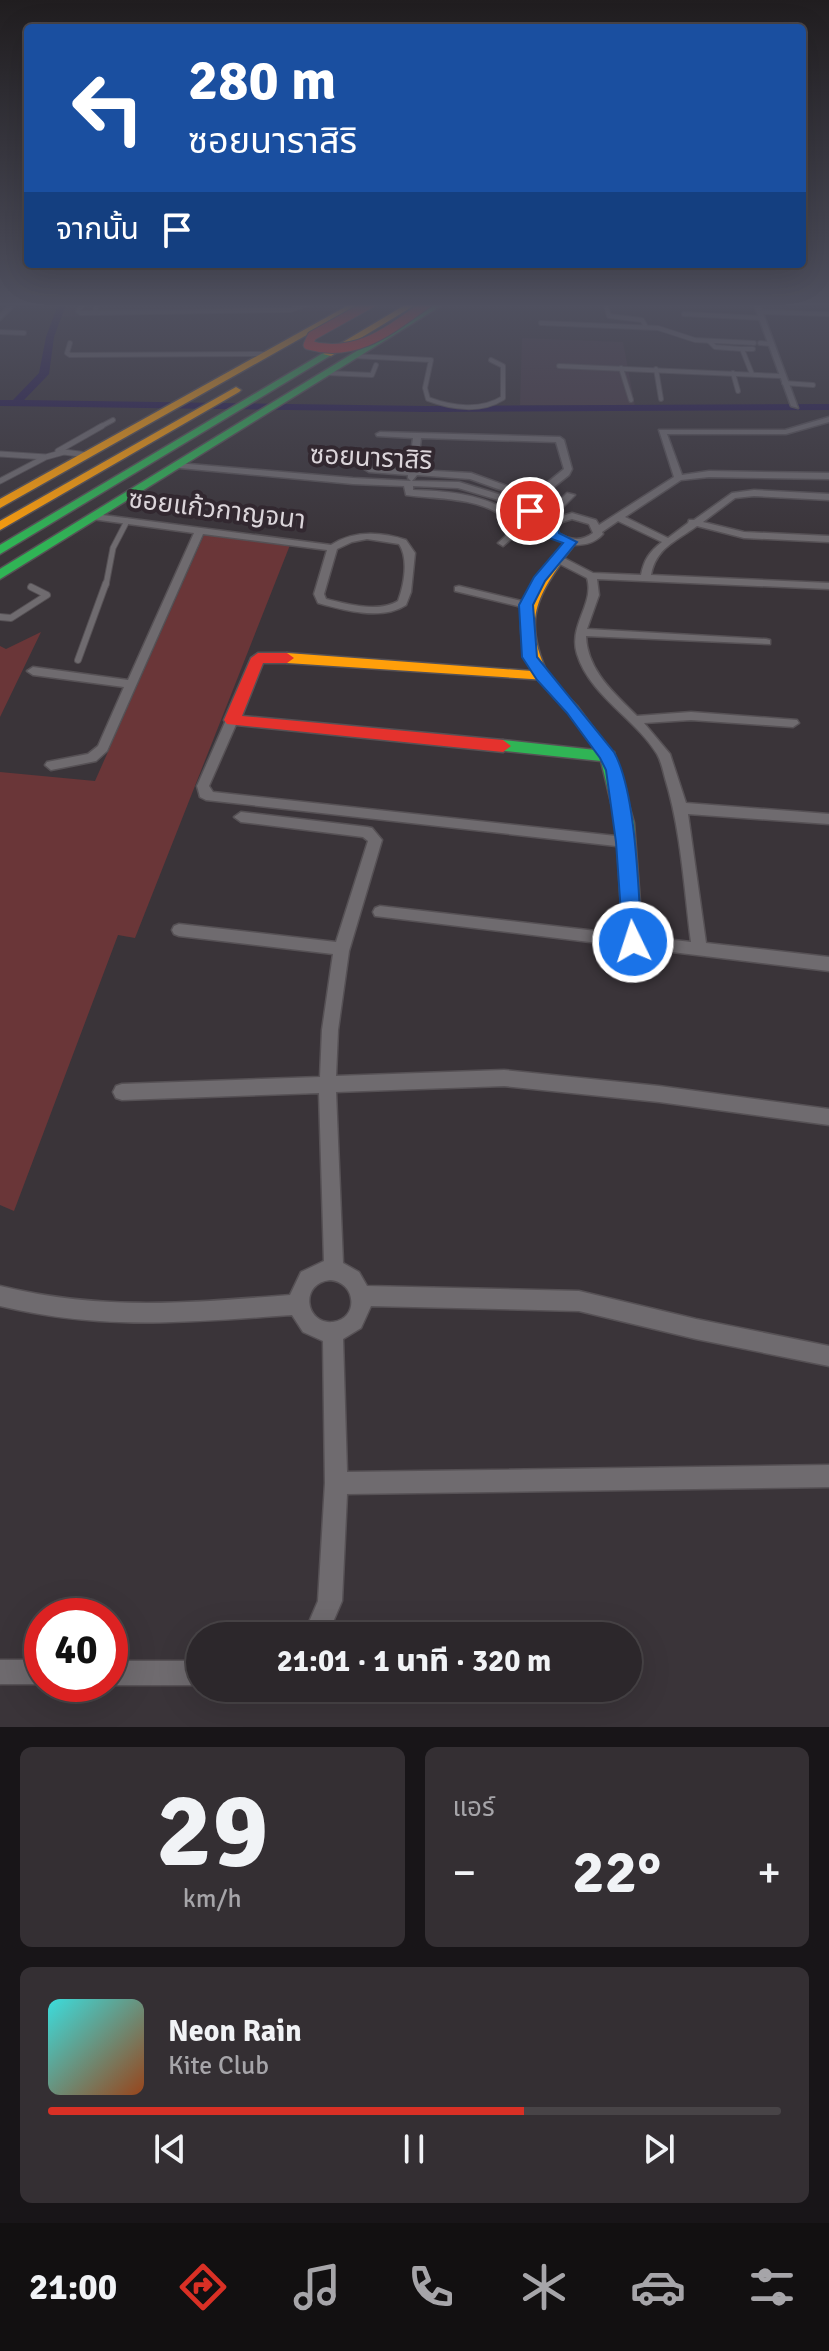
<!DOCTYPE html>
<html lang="th">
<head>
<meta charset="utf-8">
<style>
	body { margin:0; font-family:Signika,"Noto Sans Thai",sans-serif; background:#342f33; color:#f1f3f6; height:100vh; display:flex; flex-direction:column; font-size:30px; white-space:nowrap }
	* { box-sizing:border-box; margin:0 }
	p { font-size:26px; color:#a6a5a9 }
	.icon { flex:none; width:44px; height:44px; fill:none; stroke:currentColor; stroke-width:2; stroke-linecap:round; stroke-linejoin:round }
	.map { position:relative; height:1727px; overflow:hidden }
	.details { display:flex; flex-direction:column; gap:20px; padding:20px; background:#181518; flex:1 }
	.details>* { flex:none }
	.guide { position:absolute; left:24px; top:24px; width:782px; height:244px; border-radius:8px; box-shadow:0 8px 32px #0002,0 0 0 2px #484447; background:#1a4fa0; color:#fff; overflow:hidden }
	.speed { position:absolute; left:24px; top:1598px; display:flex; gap:16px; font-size:40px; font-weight:700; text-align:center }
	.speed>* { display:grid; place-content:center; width:104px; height:104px; border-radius:50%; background:#2c272b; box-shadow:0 8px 32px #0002,0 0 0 2px #484447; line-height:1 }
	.speed .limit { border:12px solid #d22; background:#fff; color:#111 }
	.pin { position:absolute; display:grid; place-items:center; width:68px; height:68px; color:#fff; margin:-34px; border:4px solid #fff; border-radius:50%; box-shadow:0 2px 8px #0007 }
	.me { position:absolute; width:88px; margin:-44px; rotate:356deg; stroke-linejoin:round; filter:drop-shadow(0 0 6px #0008) }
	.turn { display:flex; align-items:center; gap:28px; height:168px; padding:0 32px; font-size:36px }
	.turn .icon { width:104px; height:104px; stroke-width:2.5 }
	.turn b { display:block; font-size:56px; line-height:68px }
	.then { display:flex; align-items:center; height:76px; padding:0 32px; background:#0003; gap:16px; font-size:30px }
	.big { font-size:60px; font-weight:800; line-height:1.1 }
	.details .widget { flex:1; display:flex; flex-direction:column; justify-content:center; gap:12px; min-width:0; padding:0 28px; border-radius:12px; background:#342f33 }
	.details .dial { align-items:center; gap:0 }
	.dial b { font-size:104px; line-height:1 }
	.song { display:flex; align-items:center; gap:24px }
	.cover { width:96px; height:96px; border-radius:12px; background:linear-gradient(135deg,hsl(180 70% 55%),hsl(20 70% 35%)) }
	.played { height:8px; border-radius:4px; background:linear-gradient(90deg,#d93025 65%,#484447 65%) }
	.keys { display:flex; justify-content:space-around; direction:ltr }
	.heat { display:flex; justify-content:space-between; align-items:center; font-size:44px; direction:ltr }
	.details .tiles { flex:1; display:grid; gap:20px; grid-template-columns:1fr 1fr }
	.widget:last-child { grid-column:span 2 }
	.trip { position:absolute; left:186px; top:1622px; width:456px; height:80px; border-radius:40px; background:#2c272b; box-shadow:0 8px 32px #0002,0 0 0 2px #484447; font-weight:800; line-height:80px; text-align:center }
	.dock { display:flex; height:128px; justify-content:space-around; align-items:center; background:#121011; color:#a6a5a9 }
	.dock .icon { width:56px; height:56px }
	.dock .selected { color:#d93025 }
	.dock b { font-size:36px; color:#f1f3f6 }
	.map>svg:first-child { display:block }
</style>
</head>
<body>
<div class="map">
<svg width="829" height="1727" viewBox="0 0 829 1727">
	<rect width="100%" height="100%" fill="#3a3439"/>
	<g fill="#473944">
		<path d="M67,302h280l-16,9 -271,6z"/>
		<path d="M522,338l101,4 12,64 -115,-1z"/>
	</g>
	<g fill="#6a3638">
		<path d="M204,535l86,10 -155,393 -17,-3 -104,276 -14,-6v-433l95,9z"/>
		<path d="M41,632l-41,85v-71l6,3z"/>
	</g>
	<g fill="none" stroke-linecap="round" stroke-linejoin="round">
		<path fill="#25184f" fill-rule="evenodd" d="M59,302h8l-13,35 -5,37 -25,26 402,6 403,-2v6l-403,2 -426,-6v-6h13l26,-27 7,-36z"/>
		<defs>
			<g id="lane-far2">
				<path d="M85,302l-7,9 3,2 209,-3 26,-8"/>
				<path d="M99,302l-4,8 4,3"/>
				<path d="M766,302l63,2"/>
				<path d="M606,306l3,10 33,4 4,7"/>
				<path d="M760,312l69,2"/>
				<path d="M684,314l78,4"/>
				<path d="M541,323l117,5 37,12 59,3"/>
				<path d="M0,332l24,1"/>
				<path d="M709,341l6,6 27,2"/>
				<path d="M70,343l-3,10 3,2 198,-1"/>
				<path d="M760,343l11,1"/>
				<path d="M354,356l77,4 -6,28 3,11c24,9 53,13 75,-1v-32l-12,-6"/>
				<path d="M559,366l222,10"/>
				<path d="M621,368l10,32"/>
				<path d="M656,369l5,30"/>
				<path d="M327,373l45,2 4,-10"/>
				<path d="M733,373l5,18"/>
				<path d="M752,374l-10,-25h11"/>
				<path d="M784,383l29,2"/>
				<path d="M98,428l15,-8"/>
			</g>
			<g id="lane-far1">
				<path d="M58,451l44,-25"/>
				<path d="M0,454l46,3 18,-5 23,3"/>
				<path d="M0,481l44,-23"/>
				<path d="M106,585l7,-37 14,-27"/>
			</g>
			<g id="lane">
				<path d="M0,617l11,1 36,-23 -16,-8"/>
				<path d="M78,660l28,-77"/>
			</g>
			<g id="street">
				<path d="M12,302h7l-19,18v-6z"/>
				<path d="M753,302h6l39,106 -7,-2z"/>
				<path d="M829,417v5l-43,12h-119l15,41 27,-4 120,2v6l-120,-2 -28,3 -56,37 43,21 20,-15 1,-3h5l38,-27 22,-3 75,4v6l-75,-4 -19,2 -32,24 41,10 85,4v6l-85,-4 -47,-12c-22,16 -41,22 -46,49l178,8v6l-232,-10 2,16 -12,34 179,10 4,1v4l-184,-8c1,34 28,57 51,80l54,-4 106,8 2,3 -6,4 -102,-7 -47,3 26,31 16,49 143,11v10l-141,-10 18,129 123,14v14l-454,-55 -2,-4 2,-4 5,-2 311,36c-7,-55 -10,-112 -26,-164 -2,-8 -4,-17 -8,-24 -22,-36 -67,-58 -80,-100 -9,-29 18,-50 10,-76l-33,-17 -1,-2 12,-16 -14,-6 -6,-11 2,-3 -45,-22 -44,-13 -45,-2v4c38,1 87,5 112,37l-22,19 -5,-3 17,-16c-27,-31 -73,-27 -109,-32l-2,-9 -51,-2 -173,-16 -4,-3 1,-2 176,15 58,3 -3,-3v-3l-39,-3 -22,-14 7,-2 20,11 35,3 4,-32 -36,-2 -1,-2 4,-2 180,5 4,3 8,29 -3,6 -29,23 18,4 9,-9 8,2 -12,12 -12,1 -17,-6 -6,5 25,12 19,-6 24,7 3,5 75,-48 -15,-47h126zM421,438l135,4 8,27 -32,26 -61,-22 -54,-3zM417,475l53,4 56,20 -5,4 -13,-6 -49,-15 -47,-1zM572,519l17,5 4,9c-12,9 -23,7 -35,0l-2,-9zM618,521l44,21c-13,10 -18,18 -21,33l-48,-2 -29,-15 10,-13c11,0 21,-2 29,-11l-1,-2z"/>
				<path d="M95,514l236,31c23,-15 51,-13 75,-5l9,13 -4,39 -5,13c-24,16 -63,5 -88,-2l-4,-9 13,-44 -124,-16 -96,217 -11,10 -45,9 -6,-5 2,-3 41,-8 10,-8 26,-59 -91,-12 -6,-4 6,-4 95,13 66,-147 -102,-14v-4zM367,539l32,5c10,15 5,41 -1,57 -19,12 -51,3 -72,-2l-2,-5 13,-45 15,-7z"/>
				<path d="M459,586l71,17 1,2 -5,3 -71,-17v-4z"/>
				<path d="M542,673l4,1 31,32 35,47 2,3 -2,3h-8l-35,-47 -31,-32 -2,-3z"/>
				<path d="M232,716l6,4 -29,66 4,6 412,45 7,5 -7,5 -419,-47 -6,-3 -3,-11 29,-66z"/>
				<path d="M241,812l126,15 5,1 10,12 -33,111 -11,79 -2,46 168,-6 155,16 170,23v16l-170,-23 -155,-16 -168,6 7,171 16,9 8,14 212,5 117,28 133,27v20l-133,-27 -117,-28 -208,-5 -10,22 -18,11 4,133 482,-7v22l-482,7 -5,107 -15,35h-24l15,-35 7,-118 -2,-142 -20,-9 -11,-17c-104,7 -189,16 -292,-9v-20c102,25 187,17 290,9l11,-23 23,-11 -5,-168 -197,7 -6,-2 -3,-6 3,-6 6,-2 198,-7 2,-47 11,-76 -154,-18 -5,-2 -2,-4 2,-4 5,-2 157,18 32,-101 -5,-4 -122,-15 -7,-5zM330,1280c27,2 29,39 3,42 -28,3 -34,-39 -3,-42z"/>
				<path d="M0,1660h42l1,24h-43z"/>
				<path d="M110,1661h90v24h-90l-3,-1h3z"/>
			</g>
			<g id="fast">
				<path d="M437,302h10l-447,277v-10z"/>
				<path d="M325,352l8,2 -333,200v-9z"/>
				<path d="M503,740l111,12 20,71 9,119 -3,6 -7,2 -7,-2 -3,-6 -7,-119 -15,-62 -104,-11 -2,-4 2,-4z"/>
			</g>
			<g id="slow">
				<path d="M354,302h11l-365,206v-9z"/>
				<path d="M410,302h10l-89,54 -8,-2z"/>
				<path d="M236,387l5,3 -2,2 -239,138v-9z"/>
				<path d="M553,556l11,3c-32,44 -39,67 -15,118l-2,3 -260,-17 -7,-5 7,-5 245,18c-22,-48 -10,-75 21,-115z"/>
			</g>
			<path id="jam" d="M258,653h29l7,5 -7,5h-24l-21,53 261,24 8,6 -8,6 -276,-28 -3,-4 27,-62z"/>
		</defs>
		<use href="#lane-far2" stroke="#565155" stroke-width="6"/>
		<use href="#lane-far1" stroke="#565155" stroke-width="7"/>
		<use href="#lane" stroke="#565155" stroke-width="8"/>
		<use href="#street" stroke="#565155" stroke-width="3"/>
		<use href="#fast" stroke="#565155" stroke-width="3"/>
		<use href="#slow" stroke="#565155" stroke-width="3"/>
		<use href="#jam" stroke="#565155" stroke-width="3"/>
		<use href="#lane-far2" stroke="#6f6b6f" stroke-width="4"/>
		<use href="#lane-far1" stroke="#6f6b6f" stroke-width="5"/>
		<use href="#lane" stroke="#6f6b6f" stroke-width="6"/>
		<use href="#street" fill="#6f6b6f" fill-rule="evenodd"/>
		<use href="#fast" fill="#30b455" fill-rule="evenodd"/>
		<use href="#slow" fill="#ff9f0a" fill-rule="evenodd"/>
		<use href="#jam" fill="#e5322d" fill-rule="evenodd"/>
		<defs>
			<path id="jam-bridge" d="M373,302l-61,34 -4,9c49,14 83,-16 121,-43"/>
		</defs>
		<use href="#jam-bridge" stroke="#565155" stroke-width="11" stroke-linecap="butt"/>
		<use href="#jam-bridge" stroke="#e5322d" stroke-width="9"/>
	</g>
	<linearGradient id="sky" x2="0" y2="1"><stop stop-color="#201d1f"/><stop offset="0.56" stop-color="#4f505f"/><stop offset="1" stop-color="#4f505f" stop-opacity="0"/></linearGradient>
	<rect width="829" height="544" fill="url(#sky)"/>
	<path fill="#1a73e8" stroke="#114b97" stroke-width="2" d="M530,508l27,12 2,13 18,9 -32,39 -12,24 4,52 77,95c23,42 24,140 28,190l-2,6 -7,2 -7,-2 -3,-6 -7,-100 -10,-72 -6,-12 -33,-45 -30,-33 -15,-23 -3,-52 15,-28 29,-34 -14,-5 -4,-14 -19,-10 -2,-3z"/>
	<g text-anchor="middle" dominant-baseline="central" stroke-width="8" stroke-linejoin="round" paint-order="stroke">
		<g font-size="26" fill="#dbd5da" stroke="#322830">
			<text transform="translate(371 458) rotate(3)">ซอยนาราสิริ</text>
			<text transform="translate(217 510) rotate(7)">ซอยแก้วกาญจนา</text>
		</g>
	</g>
</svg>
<div class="speed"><div class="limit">40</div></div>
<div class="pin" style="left:530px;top:511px;background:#d93025"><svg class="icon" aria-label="arrive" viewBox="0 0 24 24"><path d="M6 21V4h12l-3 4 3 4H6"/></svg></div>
<svg class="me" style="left:633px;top:942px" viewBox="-20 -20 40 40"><circle r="17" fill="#1a73e8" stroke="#fff" stroke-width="3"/><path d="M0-11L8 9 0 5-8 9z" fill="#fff"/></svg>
<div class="trip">21:01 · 1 นาที · 320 m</div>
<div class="guide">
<div class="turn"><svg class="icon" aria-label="left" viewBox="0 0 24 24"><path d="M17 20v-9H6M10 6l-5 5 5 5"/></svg><div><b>280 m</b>ซอยนาราสิริ</div></div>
<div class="then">จากนั้น<svg class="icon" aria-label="arrive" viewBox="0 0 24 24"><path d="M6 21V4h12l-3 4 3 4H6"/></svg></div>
</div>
</div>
<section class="details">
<div class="tiles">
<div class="widget dial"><b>29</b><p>km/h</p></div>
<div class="widget"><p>แอร์</p>
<div class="heat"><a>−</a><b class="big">22°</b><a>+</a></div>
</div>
<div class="widget">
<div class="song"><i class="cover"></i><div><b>Neon Rain</b><p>Kite Club</p></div></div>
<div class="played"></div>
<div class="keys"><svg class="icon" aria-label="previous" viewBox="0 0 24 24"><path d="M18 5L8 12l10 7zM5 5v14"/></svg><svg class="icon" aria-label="pause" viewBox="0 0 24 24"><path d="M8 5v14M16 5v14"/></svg><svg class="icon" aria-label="next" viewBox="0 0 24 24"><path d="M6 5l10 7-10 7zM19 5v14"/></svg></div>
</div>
</div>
</section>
<nav class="dock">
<b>21:00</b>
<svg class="icon selected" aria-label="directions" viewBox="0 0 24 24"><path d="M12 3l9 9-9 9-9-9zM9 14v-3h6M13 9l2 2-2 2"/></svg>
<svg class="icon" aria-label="music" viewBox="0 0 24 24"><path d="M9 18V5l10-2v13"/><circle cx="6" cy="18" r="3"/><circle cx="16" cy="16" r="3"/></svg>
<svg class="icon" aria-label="phone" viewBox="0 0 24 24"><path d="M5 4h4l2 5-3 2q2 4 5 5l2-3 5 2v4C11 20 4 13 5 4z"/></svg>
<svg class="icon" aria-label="climate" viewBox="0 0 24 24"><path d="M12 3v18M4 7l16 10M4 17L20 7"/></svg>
<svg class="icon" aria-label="car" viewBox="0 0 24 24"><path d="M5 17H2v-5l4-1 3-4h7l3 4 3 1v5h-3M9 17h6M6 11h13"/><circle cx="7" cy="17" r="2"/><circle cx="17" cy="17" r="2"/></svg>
<svg class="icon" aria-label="filters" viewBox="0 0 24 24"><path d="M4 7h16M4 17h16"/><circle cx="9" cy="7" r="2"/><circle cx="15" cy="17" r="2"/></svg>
</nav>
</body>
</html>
